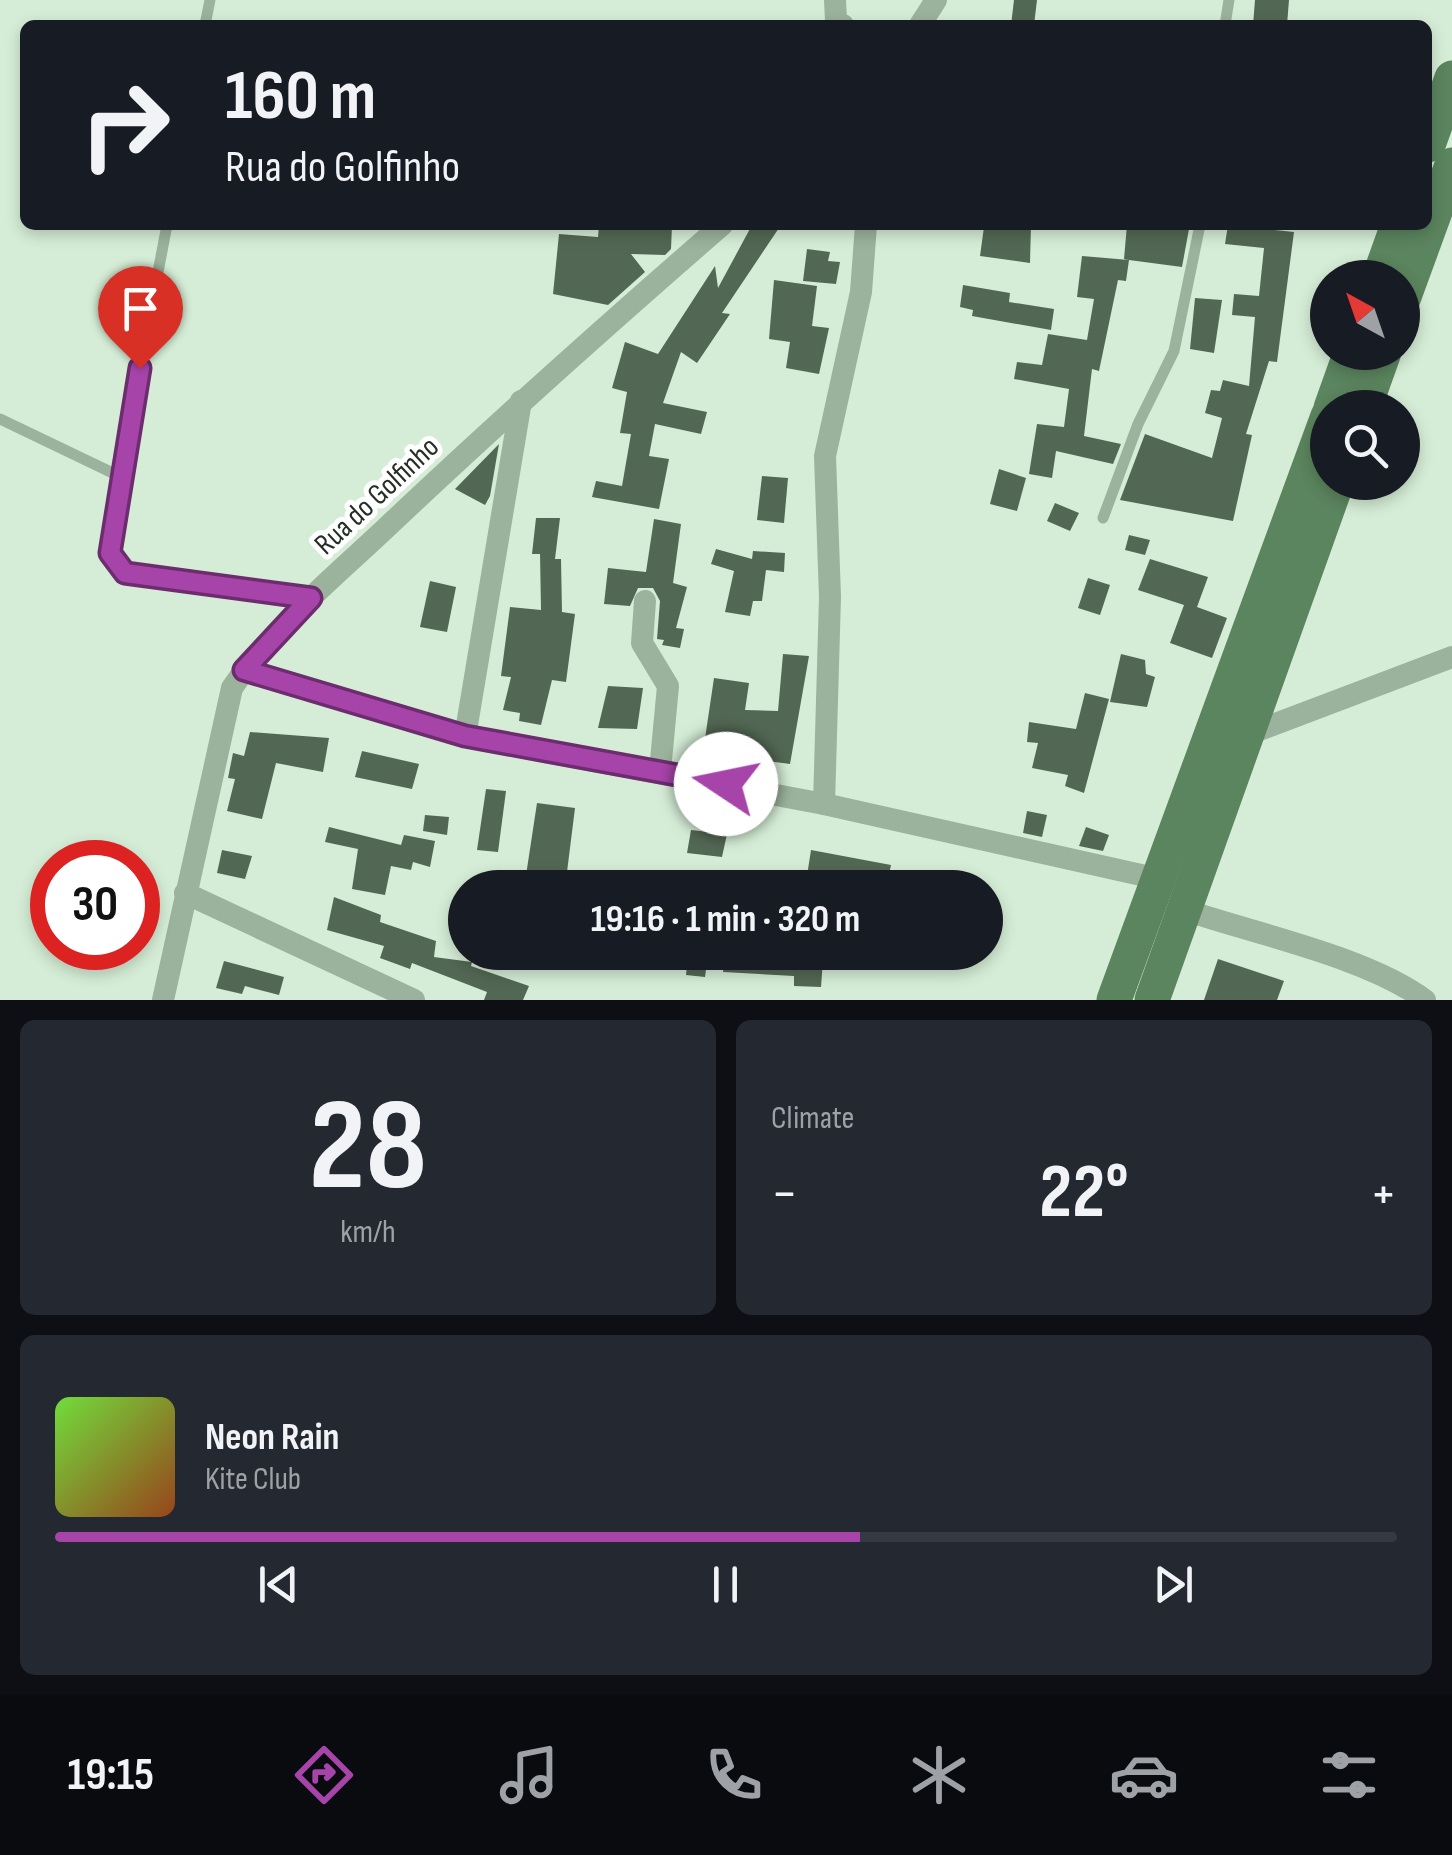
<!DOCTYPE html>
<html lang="en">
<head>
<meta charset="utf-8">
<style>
	body { margin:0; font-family:"Sofia Sans Condensed",sans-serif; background:#242831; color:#f1f3f6; height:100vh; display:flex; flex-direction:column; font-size:38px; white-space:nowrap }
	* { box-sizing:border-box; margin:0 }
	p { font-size:32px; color:#9ea1a6 }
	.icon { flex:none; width:55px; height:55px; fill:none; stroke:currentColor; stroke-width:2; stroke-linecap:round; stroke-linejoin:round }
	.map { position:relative; height:1000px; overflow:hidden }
	.details { display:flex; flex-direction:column; gap:20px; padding:20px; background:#0d0f14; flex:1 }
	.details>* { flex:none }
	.guide { position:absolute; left:20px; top:20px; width:1412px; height:210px; border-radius:15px; box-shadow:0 5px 15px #0003; background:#171b24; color:#f1f3f6; overflow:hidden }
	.needle { width:65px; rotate:320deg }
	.buttons { position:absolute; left:1310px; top:260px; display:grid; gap:20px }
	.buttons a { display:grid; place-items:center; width:110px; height:110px; border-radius:50%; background:#171b24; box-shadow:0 5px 15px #0003; font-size:50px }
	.speed { position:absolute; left:30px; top:840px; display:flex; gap:20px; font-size:50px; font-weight:700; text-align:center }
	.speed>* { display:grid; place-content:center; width:130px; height:130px; border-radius:50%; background:#171b24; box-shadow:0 5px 15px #0003; line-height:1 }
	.speed .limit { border:15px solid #d22; background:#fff; color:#111 }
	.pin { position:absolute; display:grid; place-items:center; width:85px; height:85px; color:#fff; margin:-102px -42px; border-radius:50% 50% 50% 0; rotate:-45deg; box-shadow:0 0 10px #0007 }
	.pin .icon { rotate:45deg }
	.me { position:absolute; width:110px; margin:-55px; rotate:281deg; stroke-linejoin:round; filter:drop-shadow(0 0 8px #0008) }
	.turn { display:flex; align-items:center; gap:35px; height:210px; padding:0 40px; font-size:45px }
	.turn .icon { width:130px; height:130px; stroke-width:2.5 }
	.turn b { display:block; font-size:70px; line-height:85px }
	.big { font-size:75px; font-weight:700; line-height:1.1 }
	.details .card { flex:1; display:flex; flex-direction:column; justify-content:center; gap:15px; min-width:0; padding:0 35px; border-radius:15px; background:#242831 }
	.details .dial { align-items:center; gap:0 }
	.dial b { font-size:130px; line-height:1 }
	.song { display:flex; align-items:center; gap:30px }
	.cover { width:120px; height:120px; border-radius:15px; background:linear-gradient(135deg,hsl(100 70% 55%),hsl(20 70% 35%)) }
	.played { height:10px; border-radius:5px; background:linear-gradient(90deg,#a644aa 60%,#363941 60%) }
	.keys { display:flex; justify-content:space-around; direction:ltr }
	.heat { display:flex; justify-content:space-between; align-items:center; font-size:55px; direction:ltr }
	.details .tiles { flex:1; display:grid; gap:20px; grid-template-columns:1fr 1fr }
	.card:last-child { grid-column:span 2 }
	.trip { position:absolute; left:448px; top:870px; width:555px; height:100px; border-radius:50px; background:#171b24; box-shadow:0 5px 15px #0003; font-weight:700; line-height:100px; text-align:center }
	.tabs { display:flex; height:160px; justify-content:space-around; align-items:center; background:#090b0e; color:#9ea1a6 }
	.tabs .icon { width:70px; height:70px }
	.tabs .on { color:#a644aa }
	.tabs b { font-size:45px; color:#f1f3f6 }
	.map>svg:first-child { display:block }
</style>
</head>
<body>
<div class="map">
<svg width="1452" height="1000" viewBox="0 0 1452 1000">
	<rect width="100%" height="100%" fill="#d5edd6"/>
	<g fill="#536854">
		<path d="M1014,0h23l-3,25h-23z"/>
		<path d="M1255,0h34l-2,25h-34z"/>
		<path d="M599,225h73l-1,24 -6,6 -34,-1 14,18 -37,33 -55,-11 6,-60 39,3z"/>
		<path d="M752,225h29l-59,88 8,1 -33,49 -16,-11 -18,51 44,9 -6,22 -46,-10 -6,32 20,3 -10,50 -67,-12 4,-16 26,5 9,-52 -11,-1 7,-41 -15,-4 13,-46 33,12 57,-88 3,22z"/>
		<path d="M996,225h35l-1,38 -50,-7 4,-29 12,2z"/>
		<path d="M1127,225l62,4 -7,38 -53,-7 -3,21 -8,-1 -19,91 -7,-2 -8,67 37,8 -8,20 -57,-13 -4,27 -23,-4 8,-50 27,3 5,-38 -55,-10 3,-17 25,3 6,-31 39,6 7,-41 -17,-2 5,-41 47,4 -5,-1z"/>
		<path d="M1228,225l66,7 -17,130 -8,-1 -23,73 6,1 -19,86 -113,-21 25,-66 67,24 10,-40 -17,-5 6,-23 9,1 3,-11 26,6 6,-69 -23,-2 2,-21 25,2 5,-48 -39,-4z"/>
		<path d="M807,249l23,3 -2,9 12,1 -4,22 -33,-3z"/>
		<path d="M774,280l43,6 -5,40 17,2 -10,46 -33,-6 4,-26 -21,-3z"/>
		<path d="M963,285l47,8 -1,9 45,7 -3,21 -79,-14 1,-6 -13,-3z"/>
		<path d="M1195,298l27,2 -8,53 -24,-4z"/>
		<path d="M499,444l-9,52 -5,9 -30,-16z"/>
		<path d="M999,469l27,9 -9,33 -27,-7z"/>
		<path d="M762,476l26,2 -4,45 -27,-3z"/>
		<path d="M1055,503l24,10 -9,18 -23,-10z"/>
		<path d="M536,518h24l-5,41h6l1,53 13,2 -9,68 -14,-2 -11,45 -22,-4 1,-8 -17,-3 8,-33 -10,-1 9,-69 31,3 -1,-56h-8z"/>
		<path d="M654,519l27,5 -8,59 14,4 -11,41 8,1 -4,19 -18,-3 2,-5 -7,-1 3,-38 -7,-13h-15l-8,18 -26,-2 4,-36 38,4z"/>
		<path d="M1129,535l21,5 -5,15 -20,-5z"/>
		<path d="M716,549l36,10 1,-8 32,2 -1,19 -18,-2 -4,31h-9l-3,15 -25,-4 9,-41 -23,-7z"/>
		<path d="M1150,559l58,18 -11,30 30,11 -15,40 -42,-15 14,-38 -46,-15z"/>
		<path d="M1088,578l22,7 -10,30 -22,-7z"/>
		<path d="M430,581l26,6 -9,45 -27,-5z"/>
		<path d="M783,654l26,2 -19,108 -87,-12 11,-74 35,5 -4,27 33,1z"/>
		<path d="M1121,654l24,6 1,14 9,3 -8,30 -37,-5z"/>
		<path d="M608,686l35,2 -6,41 -39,-1z"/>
		<path d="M1085,693l24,6 -25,94 -19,-7 3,-11 -36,-7 6,-25 -11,-1 2,-20 47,7z"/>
		<path d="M250,732l79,6 -6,34 -47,-9 -14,56 -35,-8 8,-32 -7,-1 5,-25 11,3z"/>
		<path d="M362,751l57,13 -7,25 -57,-12z"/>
		<path d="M486,789l20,2 -8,61 -21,-2z"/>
		<path d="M537,803l38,5 -10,80 -40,-6z"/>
		<path d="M1027,811l20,4 -5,22 -19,-4z"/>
		<path d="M425,815l24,2 -2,18 -24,-4z"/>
		<path d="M329,827l72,18 3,-10 31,6 -5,26 -17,-5 -2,8 -20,-4 -6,29 -33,-6 6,-40 -33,-7z"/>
		<path d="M1086,827l23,8 -6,16 -24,-5z"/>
		<path d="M691,830l36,4 -5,23 -35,-4z"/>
		<path d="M222,850l30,6 -7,23 -28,-6z"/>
		<path d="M811,850l80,15 -5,23h-67l-13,-6z"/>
		<path d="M334,897l47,18 -1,7 56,19 -2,16 38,5 -1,4 58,20 -6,14h-39l3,-8 -75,-29 -2,6 -30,-11 4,-12 -57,-16z"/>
		<path d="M725,952h43v5l55,3 -2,27 -27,-1v-10l-71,-4z"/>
		<path d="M688,954l20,1 -3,22 -19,-2z"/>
		<path d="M1218,959l66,22 -7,19h-73z"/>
		<path d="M224,961l60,16 -5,18 -34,-9 -3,8 -26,-6z"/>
	</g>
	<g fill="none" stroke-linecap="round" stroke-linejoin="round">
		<g stroke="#9bb29c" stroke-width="11">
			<path d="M205,25l5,-25"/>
			<path d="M1225,25l4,-25"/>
			<path d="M167,225l-48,251 -9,77 15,20 185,25"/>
			<path d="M0,419l119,57"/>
			<path d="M1103,518l35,-94 36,-73 26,-126"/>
		</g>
		<g stroke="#9bb29c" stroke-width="22">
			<path d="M835,0l1,21 7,4"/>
			<path d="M920,25l16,-25"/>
			<path d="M645,601l-3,42 26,43 -8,85"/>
			<path d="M244,670l221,67 359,67 335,75"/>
			<path d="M1246,735l206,-78"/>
			<path d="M465,737l56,-336"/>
			<path d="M824,804l6,-207 -5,-141 36,-164 5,-67"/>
			<path d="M185,893l229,107"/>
			<path d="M1185,910c71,24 182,47 240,90"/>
			<path d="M163,1000l69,-312c41,-61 101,-110 154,-160 110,-104 222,-204 336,-303"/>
		</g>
		<g stroke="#5b855e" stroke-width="35">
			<path d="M1428,145l24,-67"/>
			<path d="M1379,278l19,-53"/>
			<path d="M1402,302l50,-137"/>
			<path d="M1331,408l20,-56"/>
			<path d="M1364,408l20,-56"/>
			<path d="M1114,1000l214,-584"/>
			<path d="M1152,1000l185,-518"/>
		</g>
	</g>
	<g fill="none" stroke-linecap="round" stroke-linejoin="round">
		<defs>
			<path id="route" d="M140,368l-30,185 15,20 186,25 -67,72 221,66 261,48"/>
		</defs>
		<use href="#route" stroke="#6c2c6e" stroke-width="25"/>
		<use href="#route" stroke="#a644aa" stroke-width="18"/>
	</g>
	<g text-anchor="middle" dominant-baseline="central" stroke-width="10" stroke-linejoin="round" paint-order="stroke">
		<g font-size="30" fill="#262f27" stroke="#fff">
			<text transform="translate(377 496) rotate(-43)">Rua do Golfinho</text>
		</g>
	</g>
</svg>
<div class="buttons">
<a><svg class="needle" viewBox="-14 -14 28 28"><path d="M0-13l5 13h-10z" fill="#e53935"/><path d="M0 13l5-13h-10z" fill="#9ea1a6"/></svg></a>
<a><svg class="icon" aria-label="search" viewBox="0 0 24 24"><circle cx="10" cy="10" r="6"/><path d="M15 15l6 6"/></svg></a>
</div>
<div class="speed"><div class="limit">30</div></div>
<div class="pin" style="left:140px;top:368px;background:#d93025"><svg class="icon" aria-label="arrive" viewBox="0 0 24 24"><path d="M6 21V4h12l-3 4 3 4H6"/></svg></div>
<svg class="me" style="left:726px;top:784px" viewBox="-20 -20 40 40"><circle r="19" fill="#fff"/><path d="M0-13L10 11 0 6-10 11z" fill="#a644aa"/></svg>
<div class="trip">19:16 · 1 min · 320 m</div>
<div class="guide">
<div class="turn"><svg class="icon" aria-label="right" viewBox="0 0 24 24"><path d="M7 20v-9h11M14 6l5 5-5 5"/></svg><div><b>160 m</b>Rua do Golfinho</div></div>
</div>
</div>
<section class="details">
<div class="tiles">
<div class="card dial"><b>28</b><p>km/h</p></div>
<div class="card"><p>Climate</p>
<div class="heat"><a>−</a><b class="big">22°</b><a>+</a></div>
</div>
<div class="card">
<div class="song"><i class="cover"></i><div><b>Neon Rain</b><p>Kite Club</p></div></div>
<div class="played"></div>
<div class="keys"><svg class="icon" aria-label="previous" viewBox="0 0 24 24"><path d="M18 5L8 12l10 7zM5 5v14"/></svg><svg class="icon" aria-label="pause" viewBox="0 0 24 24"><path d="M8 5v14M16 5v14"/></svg><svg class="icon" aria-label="next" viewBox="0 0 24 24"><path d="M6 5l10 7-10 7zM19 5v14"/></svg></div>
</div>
</div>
</section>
<nav class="tabs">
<b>19:15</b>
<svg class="icon on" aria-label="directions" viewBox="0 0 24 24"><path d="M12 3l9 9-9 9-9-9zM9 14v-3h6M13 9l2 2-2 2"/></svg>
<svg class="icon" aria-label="music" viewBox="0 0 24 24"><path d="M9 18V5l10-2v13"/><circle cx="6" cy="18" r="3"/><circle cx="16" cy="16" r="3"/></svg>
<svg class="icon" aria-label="phone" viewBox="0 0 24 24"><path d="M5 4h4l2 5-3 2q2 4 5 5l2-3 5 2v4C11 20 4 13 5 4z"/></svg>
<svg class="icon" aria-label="climate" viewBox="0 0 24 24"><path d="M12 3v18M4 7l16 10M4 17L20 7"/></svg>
<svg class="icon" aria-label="car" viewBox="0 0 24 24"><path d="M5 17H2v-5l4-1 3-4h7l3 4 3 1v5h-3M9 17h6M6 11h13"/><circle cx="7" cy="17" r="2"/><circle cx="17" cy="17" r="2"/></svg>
<svg class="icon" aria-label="filters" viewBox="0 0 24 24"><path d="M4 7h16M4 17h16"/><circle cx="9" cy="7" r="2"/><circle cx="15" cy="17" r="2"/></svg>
</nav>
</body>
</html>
